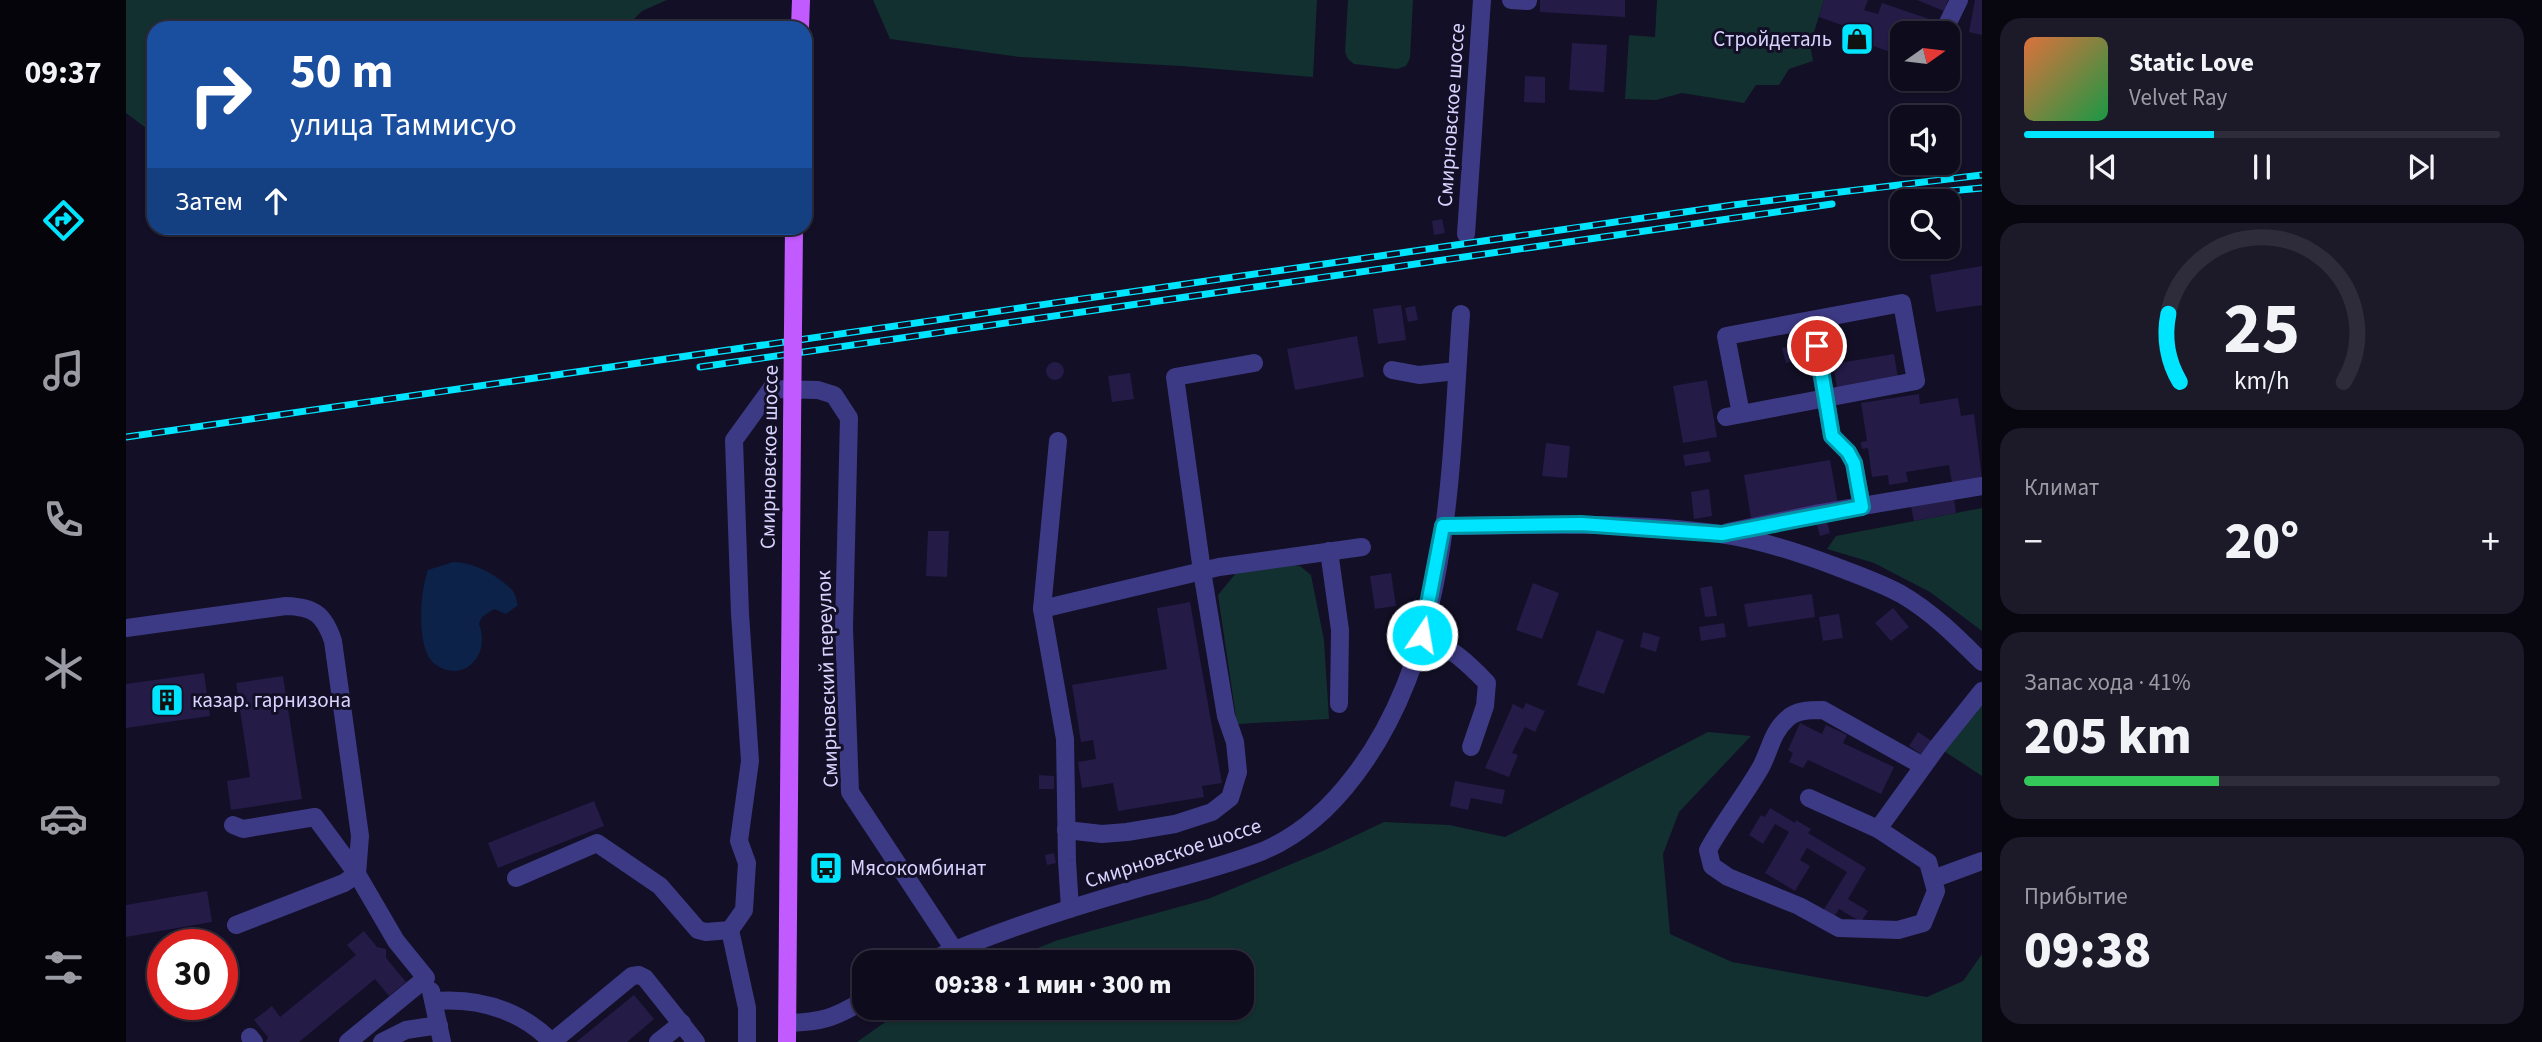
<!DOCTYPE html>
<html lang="ru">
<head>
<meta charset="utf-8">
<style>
	body { margin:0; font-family:"Source Sans 3",sans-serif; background:#1c1929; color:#f1f3f6; height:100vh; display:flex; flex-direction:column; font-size:26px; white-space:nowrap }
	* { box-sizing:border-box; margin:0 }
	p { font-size:23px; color:#9b9ba3 }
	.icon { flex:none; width:38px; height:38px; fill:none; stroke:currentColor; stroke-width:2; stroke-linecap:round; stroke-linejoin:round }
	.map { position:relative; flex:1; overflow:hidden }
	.sheet { display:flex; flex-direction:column; gap:18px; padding:18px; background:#08060f; width:560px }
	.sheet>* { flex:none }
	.hud { position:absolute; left:21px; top:21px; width:665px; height:214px; border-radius:21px; box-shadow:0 2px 5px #0004,0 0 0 2px #2e2b3b; background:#1a4fa0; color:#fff; overflow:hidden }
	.needle { width:46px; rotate:76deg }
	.tools { position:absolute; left:1764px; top:21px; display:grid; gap:14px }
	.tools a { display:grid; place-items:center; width:70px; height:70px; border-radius:14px; background:#0e0b1c; box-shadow:0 2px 5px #0004,0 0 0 2px #2e2b3b; font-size:35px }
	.speed { position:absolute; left:21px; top:929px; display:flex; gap:14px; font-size:35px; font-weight:700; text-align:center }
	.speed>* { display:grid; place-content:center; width:91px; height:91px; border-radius:50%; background:#0e0b1c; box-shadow:0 2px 5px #0004,0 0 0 2px #2e2b3b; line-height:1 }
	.speed .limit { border:10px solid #d22; background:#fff; color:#111 }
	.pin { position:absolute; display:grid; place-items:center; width:60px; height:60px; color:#fff; margin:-30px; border:4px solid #fff; border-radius:50%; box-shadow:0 2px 7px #0007 }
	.me { position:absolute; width:77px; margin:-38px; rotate:12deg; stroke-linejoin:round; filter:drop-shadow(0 0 5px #0008) }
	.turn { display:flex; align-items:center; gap:24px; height:147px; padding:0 28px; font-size:32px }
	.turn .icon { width:91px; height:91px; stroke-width:2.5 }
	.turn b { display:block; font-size:49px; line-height:60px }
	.then { display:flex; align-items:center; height:66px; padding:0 28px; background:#0003; gap:14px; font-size:26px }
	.big { font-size:52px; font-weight:800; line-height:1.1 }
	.sheet .card { flex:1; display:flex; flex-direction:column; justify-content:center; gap:10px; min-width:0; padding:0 24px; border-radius:21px; background:#1c1929 }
	.sheet .dial { align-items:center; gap:0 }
	.dial svg { height:182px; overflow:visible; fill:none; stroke:#2e2b3b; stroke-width:7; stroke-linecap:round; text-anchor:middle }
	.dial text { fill:#f1f3f6; stroke:none }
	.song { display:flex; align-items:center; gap:21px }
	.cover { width:84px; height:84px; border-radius:10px; background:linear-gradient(135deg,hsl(20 70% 55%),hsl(140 70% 35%)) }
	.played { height:7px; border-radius:4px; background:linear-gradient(90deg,#00e5ff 40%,#2e2b3b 40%) }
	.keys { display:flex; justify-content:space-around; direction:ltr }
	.heat { display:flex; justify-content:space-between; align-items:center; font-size:38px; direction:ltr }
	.charge { height:10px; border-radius:5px; background:linear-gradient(90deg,#34c759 41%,#2e2b3b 0) }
	.trip { position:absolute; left:726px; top:950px; width:402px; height:70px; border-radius:21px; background:#0e0b1c; box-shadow:0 2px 5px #0004,0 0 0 2px #2e2b3b; font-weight:800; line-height:70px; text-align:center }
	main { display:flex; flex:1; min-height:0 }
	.tabs { display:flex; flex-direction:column; width:126px; justify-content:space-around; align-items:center; background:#06040b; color:#9b9ba3 }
	.tabs .icon { width:49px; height:49px }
	.tabs .active { color:#00e5ff }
	.tabs b { font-size:32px; color:#f1f3f6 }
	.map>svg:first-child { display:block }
</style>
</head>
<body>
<main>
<nav class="tabs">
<b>09:37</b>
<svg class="icon active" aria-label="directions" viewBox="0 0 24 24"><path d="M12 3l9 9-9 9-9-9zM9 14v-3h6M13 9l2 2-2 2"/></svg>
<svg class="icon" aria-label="music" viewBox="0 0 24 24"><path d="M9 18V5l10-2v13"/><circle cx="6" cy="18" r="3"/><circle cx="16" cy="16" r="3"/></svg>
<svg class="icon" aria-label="phone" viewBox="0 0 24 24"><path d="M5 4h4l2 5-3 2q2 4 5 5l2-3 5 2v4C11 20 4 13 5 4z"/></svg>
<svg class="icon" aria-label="climate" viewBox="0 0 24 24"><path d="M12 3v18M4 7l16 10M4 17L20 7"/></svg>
<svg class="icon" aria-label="car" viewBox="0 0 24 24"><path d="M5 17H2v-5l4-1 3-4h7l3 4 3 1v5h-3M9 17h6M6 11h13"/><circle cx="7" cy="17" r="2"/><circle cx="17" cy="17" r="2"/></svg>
<svg class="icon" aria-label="filters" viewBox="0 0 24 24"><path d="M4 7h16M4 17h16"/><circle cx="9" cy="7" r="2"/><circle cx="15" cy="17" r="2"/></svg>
</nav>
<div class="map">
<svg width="1856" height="1042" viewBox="0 0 1856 1042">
	<rect width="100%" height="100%" fill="#130f26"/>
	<g fill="#12302f">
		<path d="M0,0h541l-25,11 -17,17h-471v106l-28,-21z"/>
		<path d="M747,0h444l-4,77 -132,-11 -161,-9 -130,-18z"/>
		<path d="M1222,0h65l-3,58 -4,8 -9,3 -43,-5 -6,-5 -3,-7z"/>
		<path d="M1531,0h167l-14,45 3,16 -24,8 -10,16h-23l-12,18 -62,-10 -26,7 -31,-1 4,-64 26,2z"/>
		<path d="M1856,508v123l-52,-39 -56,-29 -47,-14 9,-13z"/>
		<path d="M1168,565l6,1 11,9 13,65 5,79 -92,5 -19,-129 18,-22z"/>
		<path d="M1856,703v73l-38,-25z"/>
		<path d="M1582,732l43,4 -72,76 -16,42 7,80 62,28 195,35 36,-16 19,-27v88h-1125l48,-34h337v-46h-240l56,-22 150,-41 117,-49 59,-28 65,3 56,12z"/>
	</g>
	<path fill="#0c2248" d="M327,562c20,0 45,13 59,28 4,4 4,10 6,15l-12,9 -12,-5 -12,8 -3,7c12,30 -14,60 -43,41 -21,-14 -16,-74 -8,-95z"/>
	<g fill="#241b47">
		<path d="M1414,0h85v17l-85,-5z"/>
		<path d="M1698,0h44l-4,10 14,4 4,-11 53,18 -4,12h-29v23l-35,-12 3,-9 -51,-18z"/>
		<path d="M1791,0h31l-4,11z"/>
		<path d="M1849,0h7v35l-13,-3z"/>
		<path d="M1446,43l35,2 -3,47 -35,-2z"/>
		<path d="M1399,76l20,1v26l-21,-1z"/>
		<path d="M1316,219l3,14 -11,2 -2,-14z"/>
		<path d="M1856,266v39l-46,7 -6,-37z"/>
		<path d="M1275,305l5,35 -28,4 -5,-35z"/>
		<path d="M1289,306l3,14 -10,2 -3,-14z"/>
		<path d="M1231,336l7,41 -69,13 -8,-41z"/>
		<path d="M1676,343l3,16 -19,4 -4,-15z"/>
		<path d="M1768,354l4,24 -61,10 -4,-24z"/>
		<circle cx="929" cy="371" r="9"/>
		<path d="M1004,373l4,26 -22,3 -4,-26z"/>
		<path d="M1581,380l10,57 -34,6 -10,-57z"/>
		<path d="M1793,394l1,10 38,-6 3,18 13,-2 8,64 -30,5 -3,-18 -43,7 2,10 -19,3 -1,-10 -16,2 -4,-29 -6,1 -1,-4v-3l6,-1 -6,-38z"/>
		<path d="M1420,443l24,3 -3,32 -25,-2z"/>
		<path d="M1583,451l2,11 -26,4 -2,-11z"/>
		<path d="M1704,460l8,44 -87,14 -7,-43z"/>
		<path d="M1583,489l3,27 -18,3 -3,-27z"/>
		<path d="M1828,499l2,14 -42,8 -3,-14z"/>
		<path d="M1701,522l3,11 -10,3 -3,-11z"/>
		<path d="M802,531h21l-2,46 -21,-1z"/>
		<path d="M1265,573l5,33 -21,3 -5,-33z"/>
		<path d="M1407,583l26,10 -17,46 -26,-9z"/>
		<path d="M1586,586l5,30 -12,1 -5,-29z"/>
		<path d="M1686,594l3,23 -67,10 -4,-23z"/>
		<path d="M1064,602l32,181 -20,3 2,11 -86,14 -5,-28 -31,5 -4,-26 18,-3 -3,-19 -12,2 -9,-57 95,-16 -10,-61z"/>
		<path d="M1767,608l16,19 -18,14 -16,-18z"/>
		<path d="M1713,614l4,24 -20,3 -4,-24z"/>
		<path d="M1598,623l2,14 -25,4 -2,-14z"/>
		<path d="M1471,630l27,10 -20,54 -27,-9z"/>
		<path d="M1517,632l17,5 -4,15 -16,-5z"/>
		<path d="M78,673l6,43 -84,12v-44z"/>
		<path d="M157,676l19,123 -71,11 -4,-29 23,-4 -14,-94z"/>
		<path d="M1400,703l19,8 -10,21 -10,-5 -13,26 6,2 -9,22 -24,-9 28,-64 10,5z"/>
		<path d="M1674,723l22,11 4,-9 21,10 -4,8 51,24 -13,27 -73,-34 -5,8 -14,-6 4,-9 -5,-3z"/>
		<path d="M1792,732l14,9 -10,14 -13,-9z"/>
		<path d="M913,775l15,1v13h-15z"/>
		<path d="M1329,781l50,9 -3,14 -31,-6 -3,12 -18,-4z"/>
		<path d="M468,801l10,25 -106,42 -10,-25z"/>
		<path d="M1644,808l25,15 1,-3 15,9 -3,4 58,35 -18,31 20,12 -7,11 -22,-13 -5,8 -11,-6 24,-39 -40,-24 -7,12 10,6 -15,25 -30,-18 24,-41 -14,-8 -12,20 -14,-9 12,-20 4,2z"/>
		<path d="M928,853l2,10 -9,2 -2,-10z"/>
		<path d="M81,891l5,31 -86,15v-32z"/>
		<path d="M238,931l13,16 9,2v9l20,24 -17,14 -14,-17 -76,63h-33l2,-5 -14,-17 18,-14 8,11 76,-62 -9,-10z"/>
		<path d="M508,995l20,24 -27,23h-51z"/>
	</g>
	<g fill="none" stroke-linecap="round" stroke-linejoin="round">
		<g stroke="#3d3a85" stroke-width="18">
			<path d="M1385,0l17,1"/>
			<path d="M1817,33l16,-33"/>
			<path d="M1340,234l16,-234"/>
			<path d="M1686,320l20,116 16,16 6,11 8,44"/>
			<path d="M1266,370l27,5 38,-4"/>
			<path d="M1600,417l190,-36 -14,-78 -176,33 15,78"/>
			<path d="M932,441l-16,168 23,130 2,122 3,48"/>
			<path d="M1317,526c92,-1 185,-5 277,8 39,5 80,19 117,33 21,8 44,16 64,27 31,18 56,43 81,68"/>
			<path d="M1602,532l87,-18 167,-28"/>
			<path d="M1203,551l11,79 -1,74"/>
			<path d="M916,609l177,-42 143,-20"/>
			<path d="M0,628l160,-22c28,1 38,8 47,35l27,195 -3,38 -42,-57 -72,12 -10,-4"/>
			<path d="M1296,635c27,11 45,27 65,48l-2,23 -14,41"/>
			<path d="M1683,798l69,31 50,33 8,29 -13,32 -25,7 -59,-2 -40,-22 -71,-29 -16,-11 -4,-16c16,-29 37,-55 53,-83 9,-17 11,-35 26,-48 9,-9 23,-9 36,-9l100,56"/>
			<path d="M1752,829l60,-83 44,-55"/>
			<path d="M940,830l36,4 25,-2 48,-8 37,-12 18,-14 8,-26 -3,-30 -9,-26 -24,-145 -27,-194 79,-14"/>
			<path d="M390,878l81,-35 63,43 38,44 8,2 24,-2 17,78v34"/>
			<path d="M1807,879l49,-18"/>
			<path d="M110,925l108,-42 13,-9 39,67 30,37 -78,64"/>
			<path d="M604,930l14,-20 3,-47 -8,-22 11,-80 -10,-147 -6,-174 37,-51 47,1 16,5 15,23 -5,210 6,164 105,159"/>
			<path d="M801,962c68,-30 138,-53 209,-73 43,-12 86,-22 127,-38 38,-16 68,-44 92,-76 97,-127 95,-309 106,-461"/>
			<path d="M305,991l11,51"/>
			<path d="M309,1001c44,-3 85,9 117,41"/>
			<path d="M662,1023c34,-1 47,-5 76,-23"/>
			<path d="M124,1037l4,5"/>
			<path d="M256,1042l24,-12 33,-5"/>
			<path d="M426,1042l80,-66 7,-1 6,3 51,64"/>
			<path d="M532,1042l24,-19"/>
		</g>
		<g stroke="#c25bff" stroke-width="18">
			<path d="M674,28l1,-28"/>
			<path d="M661,1042l5,-614"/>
		</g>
		<defs>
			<g id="rail">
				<path d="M1769,196l87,-8"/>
				<path d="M574,367l1132,-163"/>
				<path d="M0,437l1607,-232 249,-30"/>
			</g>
		</defs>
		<use href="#rail" stroke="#00e5ff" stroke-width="7"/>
		<use href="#rail" stroke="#130f26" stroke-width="4.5" stroke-dasharray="13" stroke-linecap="butt"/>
		<path stroke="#c25bff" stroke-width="18" d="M666,428l2,-200"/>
	</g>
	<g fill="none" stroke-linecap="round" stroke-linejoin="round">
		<defs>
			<path id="route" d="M1296,635l21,-109 138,-2 141,10 140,-27 -8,-44 -6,-11 -16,-16 -15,-90"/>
		</defs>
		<use href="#route" stroke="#0095a6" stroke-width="18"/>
		<use href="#route" stroke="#00e5ff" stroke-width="12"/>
	</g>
	<defs>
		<symbol id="shop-square" viewBox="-11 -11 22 22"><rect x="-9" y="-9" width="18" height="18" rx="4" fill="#00e5ff" stroke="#130f26"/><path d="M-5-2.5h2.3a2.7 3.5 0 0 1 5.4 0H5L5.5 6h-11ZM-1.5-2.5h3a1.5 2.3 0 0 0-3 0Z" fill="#111"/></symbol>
		<symbol id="building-square" viewBox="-11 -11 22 22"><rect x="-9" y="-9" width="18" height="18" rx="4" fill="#00e5ff" stroke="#130f26"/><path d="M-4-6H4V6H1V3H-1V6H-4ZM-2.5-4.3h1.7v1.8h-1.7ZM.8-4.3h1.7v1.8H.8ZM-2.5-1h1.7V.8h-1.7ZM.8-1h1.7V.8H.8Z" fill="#111"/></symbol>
		<symbol id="bus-square" viewBox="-11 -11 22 22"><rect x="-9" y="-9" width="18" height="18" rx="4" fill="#00e5ff" stroke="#130f26"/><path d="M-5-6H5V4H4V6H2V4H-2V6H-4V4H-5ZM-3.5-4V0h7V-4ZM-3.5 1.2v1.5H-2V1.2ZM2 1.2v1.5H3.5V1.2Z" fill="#111"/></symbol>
	</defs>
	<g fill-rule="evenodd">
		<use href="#shop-square" x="1712" y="20" width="38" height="38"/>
		<use href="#building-square" x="22" y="681" width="38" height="38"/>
		<use href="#bus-square" x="681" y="849" width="38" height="38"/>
	</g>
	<g text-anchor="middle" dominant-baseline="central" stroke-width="6" stroke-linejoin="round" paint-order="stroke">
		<g font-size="21" fill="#d9d4ff" stroke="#130f26" text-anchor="start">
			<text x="1706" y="39" text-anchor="end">Стройдеталь</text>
			<text x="66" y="700">казар. гарнизона</text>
			<text x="724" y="868">Мясокомбинат</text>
		</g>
		<g font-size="21" fill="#d9d4ff" stroke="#130f26">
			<text transform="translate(1325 115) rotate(-86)">Смирновское шоссе</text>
			<text transform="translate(643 457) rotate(-89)">Смирновское шоссе</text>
			<text transform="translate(701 679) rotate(-92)">Смирновский переулок</text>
			<text transform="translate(1047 853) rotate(-18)">Смирновское шоссе</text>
		</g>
	</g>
</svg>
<div class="tools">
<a><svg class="needle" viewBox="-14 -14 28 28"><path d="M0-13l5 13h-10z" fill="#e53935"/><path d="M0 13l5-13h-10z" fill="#9b9ba3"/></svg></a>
<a><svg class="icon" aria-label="sound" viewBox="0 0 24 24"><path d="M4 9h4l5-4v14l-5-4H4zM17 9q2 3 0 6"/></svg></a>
<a><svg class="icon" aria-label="search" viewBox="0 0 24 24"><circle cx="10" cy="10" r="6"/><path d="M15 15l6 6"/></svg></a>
</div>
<div class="speed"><div class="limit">30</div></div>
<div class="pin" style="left:1691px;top:346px;background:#d93025"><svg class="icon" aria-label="arrive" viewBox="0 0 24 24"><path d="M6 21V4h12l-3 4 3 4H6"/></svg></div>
<svg class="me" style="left:1296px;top:635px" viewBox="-20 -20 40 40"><circle r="17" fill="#00e5ff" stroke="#fff" stroke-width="3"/><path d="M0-11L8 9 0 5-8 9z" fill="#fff"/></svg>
<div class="trip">09:38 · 1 мин · 300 m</div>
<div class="hud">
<div class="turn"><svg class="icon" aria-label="right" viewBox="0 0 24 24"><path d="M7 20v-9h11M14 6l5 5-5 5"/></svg><div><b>50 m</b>улица Таммисуо</div></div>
<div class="then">Затем<svg class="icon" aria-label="ahead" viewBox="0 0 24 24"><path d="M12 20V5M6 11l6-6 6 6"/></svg></div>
</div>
</div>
<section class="sheet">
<div class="card">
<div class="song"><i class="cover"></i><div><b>Static Love</b><p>Velvet Ray</p></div></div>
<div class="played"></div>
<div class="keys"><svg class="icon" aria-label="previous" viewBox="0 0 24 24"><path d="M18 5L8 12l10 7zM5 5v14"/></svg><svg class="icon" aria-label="pause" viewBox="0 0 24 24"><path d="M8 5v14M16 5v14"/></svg><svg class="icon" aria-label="next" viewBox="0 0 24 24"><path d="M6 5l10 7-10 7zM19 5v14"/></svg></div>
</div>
<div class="card dial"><svg viewBox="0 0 100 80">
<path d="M14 69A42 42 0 1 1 86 69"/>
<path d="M14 69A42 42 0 0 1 9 39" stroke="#00e5ff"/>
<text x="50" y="56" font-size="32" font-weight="700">25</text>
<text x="50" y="72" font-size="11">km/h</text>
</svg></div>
<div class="card"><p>Климат</p>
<div class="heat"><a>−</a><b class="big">20°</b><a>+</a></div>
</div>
<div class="card"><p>Запас хода · 41%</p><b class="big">205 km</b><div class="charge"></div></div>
<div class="card"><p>Прибытие</p><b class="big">09:38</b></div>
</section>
</main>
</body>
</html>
